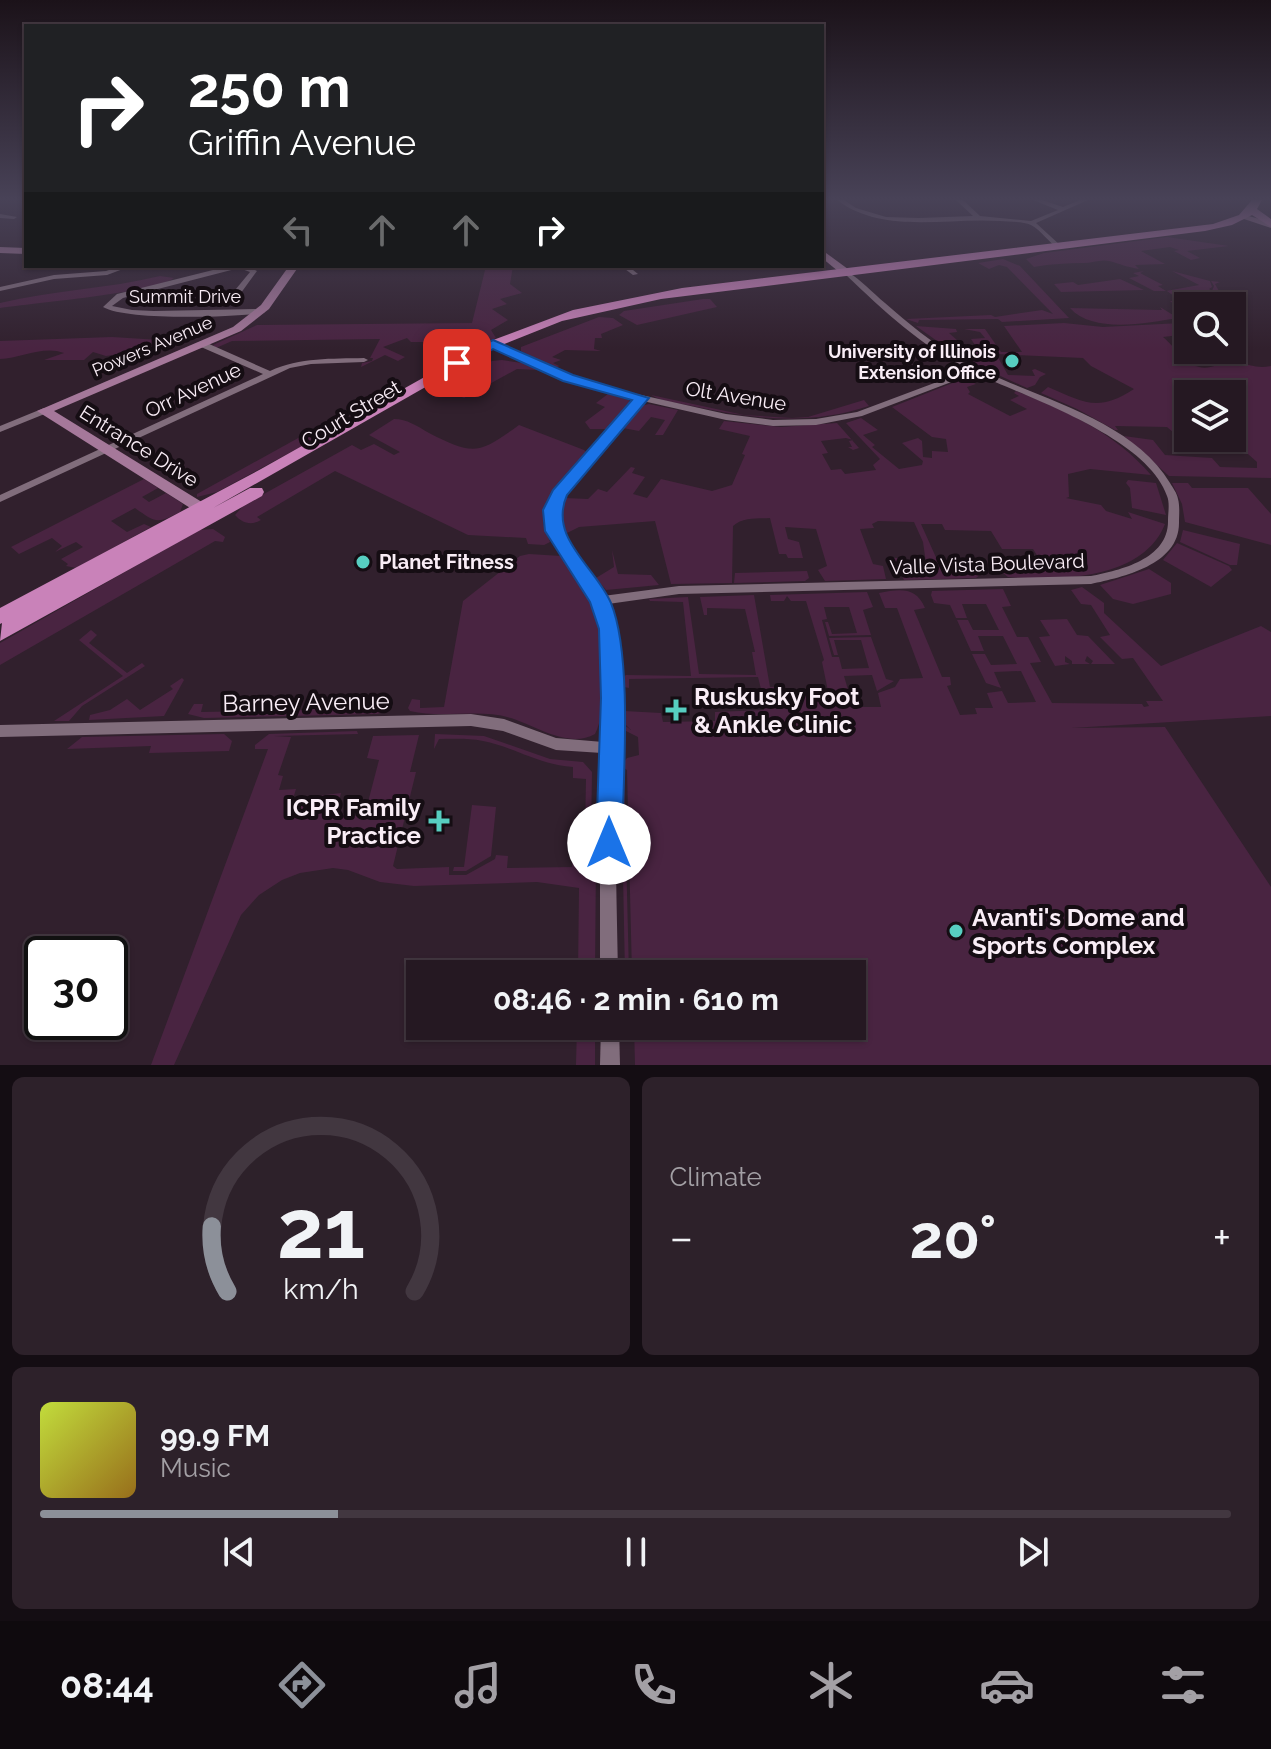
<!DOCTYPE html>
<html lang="en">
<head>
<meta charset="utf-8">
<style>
	body { margin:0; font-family:Raleway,sans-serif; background:#2d212a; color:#f1f3f6; height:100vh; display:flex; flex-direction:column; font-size:30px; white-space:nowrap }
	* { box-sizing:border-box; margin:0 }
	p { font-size:26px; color:#a3a0a5 }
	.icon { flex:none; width:44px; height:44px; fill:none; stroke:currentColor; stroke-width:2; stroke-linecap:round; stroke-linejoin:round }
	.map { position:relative; height:1065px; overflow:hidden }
	.panel { display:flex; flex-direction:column; gap:12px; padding:12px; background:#140d13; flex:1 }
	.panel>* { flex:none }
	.hud { position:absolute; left:24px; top:24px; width:800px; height:244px; border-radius:0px; box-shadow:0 2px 6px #0004,0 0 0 2px #423740; background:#202124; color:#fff; overflow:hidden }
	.tools { position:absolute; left:1174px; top:292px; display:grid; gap:16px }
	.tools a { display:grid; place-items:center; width:72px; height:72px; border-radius:0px; background:#251822; box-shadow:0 2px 6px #0004,0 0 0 2px #423740; font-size:40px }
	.speed { position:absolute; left:24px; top:936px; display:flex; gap:16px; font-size:40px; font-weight:700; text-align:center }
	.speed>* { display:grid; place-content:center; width:104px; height:104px; border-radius:50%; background:#251822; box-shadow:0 2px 6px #0004,0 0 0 2px #423740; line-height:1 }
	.speed .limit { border:4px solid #111; border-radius:12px; background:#fff; color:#111 }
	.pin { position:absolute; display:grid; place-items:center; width:68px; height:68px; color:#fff; margin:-34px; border-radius:16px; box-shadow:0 4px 12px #0006 }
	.me { position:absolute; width:88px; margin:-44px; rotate:0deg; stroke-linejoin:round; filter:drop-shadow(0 0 6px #0008) }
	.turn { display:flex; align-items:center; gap:28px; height:168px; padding:0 32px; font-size:36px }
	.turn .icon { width:104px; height:104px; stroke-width:2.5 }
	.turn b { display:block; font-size:56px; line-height:68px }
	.lanes { display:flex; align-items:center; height:76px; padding:0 32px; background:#0003; justify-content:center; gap:40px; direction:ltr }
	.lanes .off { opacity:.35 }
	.big { font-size:60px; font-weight:700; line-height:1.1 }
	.panel .widget { flex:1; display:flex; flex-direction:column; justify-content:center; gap:12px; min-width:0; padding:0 28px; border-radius:12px; background:#2d212a }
	.panel .dial { align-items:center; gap:0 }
	.dial svg { height:208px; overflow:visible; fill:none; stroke:#423740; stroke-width:7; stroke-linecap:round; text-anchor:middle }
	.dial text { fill:#f1f3f6; stroke:none }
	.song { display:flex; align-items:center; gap:24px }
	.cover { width:96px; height:96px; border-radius:12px; background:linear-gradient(135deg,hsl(70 70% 55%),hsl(40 70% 35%)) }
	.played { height:8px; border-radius:4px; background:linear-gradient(90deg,#8c9099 25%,#423740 25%) }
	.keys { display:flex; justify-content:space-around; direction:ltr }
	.heat { display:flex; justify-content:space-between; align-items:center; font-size:44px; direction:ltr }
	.panel .tiles { flex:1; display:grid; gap:12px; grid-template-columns:1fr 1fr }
	.widget:last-child { grid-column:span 2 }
	.trip { position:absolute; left:406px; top:960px; width:460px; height:80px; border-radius:0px; background:#251822; box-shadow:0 2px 6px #0004,0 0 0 2px #423740; font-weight:700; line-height:80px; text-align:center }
	.dock { display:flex; height:128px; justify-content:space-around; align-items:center; background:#0f0a0e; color:#a3a0a5 }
	.dock .icon { width:56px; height:56px }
	.dock .active { color:#8c9099 }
	.dock b { font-size:36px; color:#f1f3f6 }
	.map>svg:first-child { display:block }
</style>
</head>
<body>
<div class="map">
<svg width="1271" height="1065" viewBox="0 0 1271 1065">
	<rect width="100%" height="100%" fill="#31202d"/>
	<g fill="#492441">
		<path d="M1167,237l62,9 -42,5 13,7 -9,2 -17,-9 5,-1 -9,-3 -29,4 24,13 -30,1 4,4c-12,-2 -19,-5 -30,-8 -8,-2 -17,2 -25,2 -17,0 -33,1 -50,4l-8,-8 18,-6z"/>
		<path d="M1003,259l17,7 49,52 -67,4 -4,-3 -79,1 -1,3 -12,-4 85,-4 4,2 47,-7 11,4 -46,-47 -8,-2 -10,4 -11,-6z"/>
		<path d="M486,266h27l-3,18 12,9 -22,6 7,5 -15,5 16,11 -17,10 5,8 -49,24h-7l35,-20h-64l-4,-4 -24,9 22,10 -7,4 -13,-6 -24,12 1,-4 10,-2 1,-3h-3l10,-19 -148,2 -16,7 -3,-3 44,-20 215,-2z"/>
		<path d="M1144,271l-4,2 23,12 -5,1 8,5 33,-6 -27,-14 38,10 2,6 -3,2 3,2 2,-5 -3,-5 9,1 -5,2 4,7 7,1 14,25h-8l4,-2 -12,-21 -10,-3 -26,3 4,8 -7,1 3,12 -18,-14h11l-14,-10h-13l-25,-13 10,-2 -6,-3z"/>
		<path d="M160,276l14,2c-20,15 -141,25 -174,30v-5c53,-13 107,-14 160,-27z"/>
		<path d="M1120,279l24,11 -83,2 -7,-8 19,-2 5,3z"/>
		<path d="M703,299h7l7,8 -80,18 -18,-10 5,-4z"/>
		<path d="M1160,307l18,11c-31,5 -85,16 -108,-10l92,2z"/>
		<path d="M599,317l14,1 10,7 -22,9 1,4h-7l-1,11 7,2 -36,-1 -13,7 9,3 -8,3 6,3 -4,3 -34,-18v-4z"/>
		<path d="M1064,323l39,4 78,-4 7,3v8l-25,3c17,14 28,39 54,28l1,-6c17,-4 29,12 53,7v112l-102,-2 -45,-40 29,4 12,15 47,3 8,9 37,1v-6l-27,-24 2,-44h-44v34l-3,1 3,4h-14l-7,-6 -52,-1 3,4h-3l-38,-21 -36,-16 7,-6c36,15 49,26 86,2l-43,-23 -8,-8 -87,-4 12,21 27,1 -3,-6 3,-1 11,5 -6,3 -5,8 -8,3 -66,-30 -45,-32 40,3 1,3 -8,1 17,15h11l-6,-9 14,-1 -5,-6 -16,-3h21l16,23h21l-18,-26z"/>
		<path d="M112,337l48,3 1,4 -6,5 -49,7 -13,-4 -9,8h-40l20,-7c-20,-8 -43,5 -64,6v-18z"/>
		<path d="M502,360l20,3 17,7 -22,-1 -53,29 -18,-8v-3l46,-26z"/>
		<path d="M965,378l11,6 -9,3 3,5 -2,2 42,22 17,-7 -17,-9 9,-4 -5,-3 2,-2c51,20 99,42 135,84l-61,-6 -22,5 1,23 -3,1 35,7 5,6 26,8 -4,-7 37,12c-22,56 -107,57 -157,53l-12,-10 6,5 45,-1 -14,-22h-31l-11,-18 -46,-1 -3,-6h-21l22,49 36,-1 -1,-5 6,5 -8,6 -72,2 -12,-22h10l3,5h21l-3,-21 -9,-20 -36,-1 -6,3 2,4 -14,1 13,35 10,2 3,13 -61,2 -7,-11 9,-4 -11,-37 -31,-2 3,12 11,3 4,16h-15l-2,-4h-7l-9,-36c-13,1 -27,-1 -37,8l-1,57 -61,1 -16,-63 -76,6 -14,7c-6,-12 -7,-24 0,-36l23,1 10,-10 9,3 24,-25 4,1 -3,5 13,4 -12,17 14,4 14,-19 51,12 20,-6 13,-30 -3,-1 8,-18 -31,-7 5,-8 57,6 56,-4 22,25 -6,2 -5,-3h4l-3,-6 4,-1 -7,-2 -25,3 7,12 -6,1 9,16 10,-1 4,5 31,-4 -3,-5 7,-6 -34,-36 15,-5 17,12 -15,5 12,10 -3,2 27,22 23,-4 1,-4 -21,-18 16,-5 4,3 1,16 9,1v-7l16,1 -2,-13 -14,-2 -40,-30z"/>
		<path d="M608,394l21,6v3l-22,26h-17l-5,-7 20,-15 -9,-4z"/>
		<path d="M651,395l93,20 48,3 16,-1 56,-17 5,6c-60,20 -116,13 -177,0 -13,-3 -30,-4 -41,-11z"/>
		<path d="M649,404l29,6 -15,25h-8l10,-15 -14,-3 -12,14 -16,-3 17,-22z"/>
		<path d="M394,419c13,0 23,7 35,14 45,23 50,21 90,-8l65,25 2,2 -40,50 -3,21 7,19 -6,3 -16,-1 -2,-6 -58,-3 -133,-64 -78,46 4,3c-10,6 -19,3 -26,-5l9,-10 108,-60 9,5 13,-6 20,11 6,-3 -31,-17z"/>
		<path d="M318,427l10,5 -111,60 -20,5v-3z"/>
		<path d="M144,479l14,9 -16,9 7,5 17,-9 17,11 -3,8c-23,12 -24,11 -45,-4l-24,13 16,11 17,-8 7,3 -75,41 -10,-2 2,-2 -7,-5 22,-12 -7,-5 -21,10 7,-6 -10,-8 -33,16 -8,-7z"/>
		<path d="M1128,480l28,3 10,32 -34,-7 -2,-20 -4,-5z"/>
		<path d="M1172,483h16l4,5h56l23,26v31l-86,-23 -3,-18z"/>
		<path d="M213,529l12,8 -2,5 -8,-1 -215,124v-22l199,-113z"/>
		<path d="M1183,530l57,14 -3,21h-7l-50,-23z"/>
		<path d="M1177,543l52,23 3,4 -21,17 -48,-27z"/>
		<path d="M612,550l6,24 33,1 8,10 -53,5 -10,-12 18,-11z"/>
		<path d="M529,554l32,2c13,19 28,38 35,60 9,25 12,94 -1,118 -26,15 -59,-8 -84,-16 -33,-10 -68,1 -101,-7l-2,-3 4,-9 8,1v8l24,-1 19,-106 57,-45z"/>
		<path d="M1149,569l22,14v11l-38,10 -20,-5 -13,-14z"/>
		<path d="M807,571l2,7 -4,3 -71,2 1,-10z"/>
		<path d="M1082,587l22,16v10l57,53 100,-40 10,6v84l-200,12 94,-1 106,160v178h-636l-1,-39h218v-52h-220l-5,-204 -6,-4 6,-8 12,-3 -1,-18 -14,-7 -1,-6 8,6 -7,-7v-12l37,2 2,9 52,-1v-9l49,-2 -2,-14h6l-2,-7h-5l-3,-12 -129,2v9l-5,-1 -1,-10 3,-2 65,1 -8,-74 -33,-1 -1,-2 39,-2 11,77 57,1 -4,-23h3l-10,-43 -38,-1v7h-3l-4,-18 54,-2 16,92h6l1,5 51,-1 -6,-29 2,-2 -18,-59h-15l-4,-5 -3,5h-13l-1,-6 97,-3 6,15 -10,3 8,25 -42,1 -4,-14h3l4,12 25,-1 -8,-26h-25l3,12 -5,1 10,37h7l3,12 27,-1 -8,-28h-27l4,15h-4l-5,-17 42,-1 15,42 8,2 -17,10 -5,-16 -28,1 9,31h28l-3,-14 17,-6 5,-8 23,-1 -26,-70h-12l-6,-15c20,-4 37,-7 46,15l-11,2 28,67h8l1,8 -4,1 13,29 17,-1 -2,-6h18l-6,-15 15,-2 6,12 28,-1 -15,-31 -27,1 7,16 -15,-5 -14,-29h13l6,11 26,-1 -14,-28h-25l6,15h-13l-14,-31h11l5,10h26l-13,-26h-24l5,14h-11l-6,-13 -16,-2 -3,-8 1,-4 71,-2 8,17 -9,1 15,30h11l13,25 -11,1 22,40 90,1 2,3 5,-1 -3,-5h17l-30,-43 -11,1 -22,-22 10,-2 -19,-30 -10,-1 -10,-14z"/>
		<path d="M1067,619l10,16 11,1 27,28h-24l2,-3 -6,-5 -2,5 5,3h-18v-3l-7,-5v6l5,2 -15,2 -16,-29 11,-1 -10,-16z"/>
		<path d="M91,630l6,5 -8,8 38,30 15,-10 3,3 -63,40 -13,15h-15l69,-45 -44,-36z"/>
		<path d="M182,678l2,2 -20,36 -75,4 1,-5 20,-5 17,-11 13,11 33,-21 -3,-3z"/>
		<path d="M318,698l-1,12 58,-1 5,-9h9l-4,12 -8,2 -173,4 -16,-4 6,-10h9l-2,8 58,-1 7,-12h10l-3,12 31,-1 5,-11z"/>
		<path d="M357,731l1,3 -84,2 17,1 -13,38 5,1 -4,14 17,-1 -3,10 48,-6 -5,20 20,3 3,-9 8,-1 12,-46 -12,-2 6,-22 46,-1 -9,37h6l-23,94 4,3 52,-2v8h17l29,-16 1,-4 12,1 -1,12 65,-1 1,-13 18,-1 1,19h2l2,-15 -1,117h-17l1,-86 -42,-6 -123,4 -34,-4 -32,-12 -15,-2 -33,5 -18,7 -23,15 -18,20 -67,150h-23l117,-316h-13v-4l14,-11z"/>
		<path d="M224,734l8,7 -3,10 -80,2 2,-7 -84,3 15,-12z"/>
		<path d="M435,734l49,2 66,23 33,3 9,10 -1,64 -20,-2 14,-2 1,-53 -13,-1v-11c-33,-2 -59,-20 -90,-26 -15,-3 -29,-2 -44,-2l-5,10z"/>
		<path d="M624,772l5,202h-4l-4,-199z"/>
		<path d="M472,805l24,2 -5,49 -25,15h-13l1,-4h10z"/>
		<path d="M577,1026h18v39h-19z"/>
	</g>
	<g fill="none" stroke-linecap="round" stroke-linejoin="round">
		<g fill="#816d7c" fill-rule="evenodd">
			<path d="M837,200h7l12,8 30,9 33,1 54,-2 -17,-16h7l17,16 51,5 27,-11 -25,-10h9l21,7 17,-7h8l-52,23 25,23 1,1 -3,2c-10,-6 -18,-19 -28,-24 -8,-4 -22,-3 -31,-4 -54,-4 -116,14 -163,-21z"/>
			<path d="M0,214l17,3 -3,2 -14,-1z"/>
			<path d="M121,266h10l-24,9 -53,4 -54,12v-4l54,-12 52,-4z"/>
			<path d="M229,266h18l10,5 -19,26 -7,-2 19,-23 -11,-4 -116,30 -11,8 20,4 22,1 107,-2 4,2 -1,2c-31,4 -137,8 -161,-6l14,-13z"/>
			<path d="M621,266h7l10,8 -5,1z"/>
			<path d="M848,272c13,8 25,21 37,31 23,20 47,40 73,55 65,38 171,56 212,125 3,5 7,10 8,16 2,7 1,17 1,24 0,42 -56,54 -88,61l-412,10 -71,10c24,56 9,130 8,190 -1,60 1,120 2,180h-18v-155l2,-66 -46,-3 -53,-19 -32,-5 -471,11v-12l471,-11 33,5 52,19 47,4c4,-45 13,-100 -9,-141 -13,-24 -53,-62 -47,-91 6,-28 68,-88 88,-111l-30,-7 -48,-16 -68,-32 7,-2 67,30 47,16 116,26 47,6 43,-1 41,-7 112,-42c-47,-23 -86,-60 -123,-95l-1,-1zM975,373c53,25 172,64 192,123 3,7 1,17 1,24 1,39 -47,50 -77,56l-412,10 -76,10c-14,-22 -35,-43 -43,-69 -2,-5 -3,-12 -2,-18 6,-27 65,-86 85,-108l83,19 47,6 43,-1 46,-9z"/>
			<path d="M201,343h6l63,28c30,-14 62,-12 94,-13l4,2 -4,2 -53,2 -21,4 -290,134v-7l263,-121 -62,-27z"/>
			<path d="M44,408l3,1v4l-47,19v-6z"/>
			<path d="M601,1026h18l1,39h-20z"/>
		</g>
		<g fill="#a5789a" fill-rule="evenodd">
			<path d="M1241,214l30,8v6l-30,-10z"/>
			<path d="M0,247l26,1v6l-26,-1z"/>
			<path d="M822,250l30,22v4h-8l-22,-18z"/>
			<path d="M289,266h10l-30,43 -28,22 -187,80 164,101 2,3 -2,3h-12l-169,-107 196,-84 28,-22z"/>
		</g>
		<path fill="#c982b9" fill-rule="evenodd" d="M1252,200h10l-5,9 14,10v8l-19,-12 -20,10 -27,6 -544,68 -99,22 -68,27 -281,160 37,-20h12l2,4 -2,4 -262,145 2,-18 -2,1v-16l261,-139 224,-126 88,-33 109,-22 531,-64 26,-9z"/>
	</g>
	<linearGradient id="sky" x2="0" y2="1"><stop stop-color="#1b1219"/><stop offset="0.57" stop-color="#484257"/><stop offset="1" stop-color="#484257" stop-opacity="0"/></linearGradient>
	<rect width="1271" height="349" fill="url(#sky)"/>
	<path fill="#1a73e8" stroke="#114b97" stroke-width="2" d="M493,340l80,35 76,23 -82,97c-19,43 28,71 44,108 22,54 12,178 11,240l-4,9 -9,3 -9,-3 -4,-9 5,-145 -2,-69 -9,-27 -45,-71 -2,-21 10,-20 79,-90 -69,-19 -70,-32 -32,17 -11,-3z"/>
	<g fill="#57cec1" stroke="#150d13" stroke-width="3">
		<circle cx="1012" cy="361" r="8"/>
		<circle cx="363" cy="562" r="8"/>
		<path d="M672 698h8v8h8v8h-8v8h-8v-8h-8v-8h8z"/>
		<path d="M435 809h8v8h8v8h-8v8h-8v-8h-8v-8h8z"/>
		<circle cx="956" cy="931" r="8"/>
	</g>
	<g text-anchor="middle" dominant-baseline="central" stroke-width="8" stroke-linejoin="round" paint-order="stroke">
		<g font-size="18" fill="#f9edf6" stroke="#150d13">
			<text x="185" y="296">Summit Drive</text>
			<text transform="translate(152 346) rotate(-23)">Powers Avenue</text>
		</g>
		<g font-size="18" font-weight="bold" fill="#f9edf6" stroke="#150d13" text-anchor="end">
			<text x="996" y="351">University of Illinois<tspan x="996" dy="21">Extension Office</tspan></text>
		</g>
		<g font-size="20" fill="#f9edf6" stroke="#150d13">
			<text transform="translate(193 390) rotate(-25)">Orr Avenue</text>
			<text transform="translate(736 396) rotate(9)">Olt Avenue</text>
			<text transform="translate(351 414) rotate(-31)">Court Street</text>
			<text transform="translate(139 446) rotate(32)">Entrance Drive</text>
			<text transform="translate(987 564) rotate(-2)">Valle Vista Boulevard</text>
		</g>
		<g font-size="20" font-weight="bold" fill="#f9edf6" stroke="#150d13" text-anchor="start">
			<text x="379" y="562">Planet Fitness</text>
		</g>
		<g font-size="24" font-weight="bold" fill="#f9edf6" stroke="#150d13" text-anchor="start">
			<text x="694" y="696">Ruskusky Foot<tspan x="694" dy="28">&amp; Ankle Clinic</tspan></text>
			<text x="421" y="807" text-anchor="end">ICPR Family<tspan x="421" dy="28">Practice</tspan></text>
			<text x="972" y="917">Avanti's Dome and<tspan x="972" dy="28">Sports Complex</tspan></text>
		</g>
		<g font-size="24" fill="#f9edf6" stroke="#150d13">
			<text transform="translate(306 702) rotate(-1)">Barney Avenue</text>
		</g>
	</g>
</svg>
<div class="tools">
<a><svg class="icon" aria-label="search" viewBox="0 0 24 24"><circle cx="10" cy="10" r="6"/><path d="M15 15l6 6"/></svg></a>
<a><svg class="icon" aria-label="layers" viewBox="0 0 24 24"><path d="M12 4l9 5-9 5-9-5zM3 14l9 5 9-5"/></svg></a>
</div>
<div class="speed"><div class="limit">30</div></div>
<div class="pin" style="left:457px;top:363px;background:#d93025"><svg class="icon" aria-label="arrive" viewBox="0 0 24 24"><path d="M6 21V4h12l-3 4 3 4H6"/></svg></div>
<svg class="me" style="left:609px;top:843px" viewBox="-20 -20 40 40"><circle r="19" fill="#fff"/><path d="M0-13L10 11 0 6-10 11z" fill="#1a73e8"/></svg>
<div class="trip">08:46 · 2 min · 610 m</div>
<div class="hud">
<div class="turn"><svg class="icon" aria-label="right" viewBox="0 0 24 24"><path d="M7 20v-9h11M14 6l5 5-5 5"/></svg><div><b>250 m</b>Griffin Avenue</div></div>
<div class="lanes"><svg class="icon off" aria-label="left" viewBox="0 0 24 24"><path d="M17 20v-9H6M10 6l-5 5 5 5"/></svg><svg class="icon off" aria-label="ahead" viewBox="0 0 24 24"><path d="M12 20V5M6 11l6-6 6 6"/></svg><svg class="icon off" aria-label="ahead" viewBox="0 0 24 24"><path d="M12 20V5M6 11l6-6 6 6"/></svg><svg class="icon" aria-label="right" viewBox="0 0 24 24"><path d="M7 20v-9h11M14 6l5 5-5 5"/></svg></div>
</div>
</div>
<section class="panel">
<div class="tiles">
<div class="widget dial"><svg viewBox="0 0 100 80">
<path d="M14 69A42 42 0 1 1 86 69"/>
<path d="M14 69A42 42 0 0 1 8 44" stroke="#8c9099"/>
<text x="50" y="56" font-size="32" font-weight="700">21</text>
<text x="50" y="72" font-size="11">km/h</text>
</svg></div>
<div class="widget"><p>Climate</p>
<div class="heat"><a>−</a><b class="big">20°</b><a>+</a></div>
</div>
<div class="widget">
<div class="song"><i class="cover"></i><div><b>99.9 FM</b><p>Music</p></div></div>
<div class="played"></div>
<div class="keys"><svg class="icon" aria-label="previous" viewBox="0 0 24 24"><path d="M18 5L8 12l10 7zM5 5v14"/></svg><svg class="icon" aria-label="pause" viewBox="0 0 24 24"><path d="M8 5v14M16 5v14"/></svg><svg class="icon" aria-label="next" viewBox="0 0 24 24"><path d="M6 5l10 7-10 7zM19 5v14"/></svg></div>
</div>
</div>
</section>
<nav class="dock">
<b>08:44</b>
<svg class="icon active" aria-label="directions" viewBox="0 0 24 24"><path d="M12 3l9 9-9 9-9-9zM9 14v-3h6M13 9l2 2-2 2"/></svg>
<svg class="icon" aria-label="music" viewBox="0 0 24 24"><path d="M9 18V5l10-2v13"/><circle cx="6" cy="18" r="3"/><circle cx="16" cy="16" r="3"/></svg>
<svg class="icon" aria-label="phone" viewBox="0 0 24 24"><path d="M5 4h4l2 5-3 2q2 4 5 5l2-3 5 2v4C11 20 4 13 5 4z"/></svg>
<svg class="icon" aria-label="climate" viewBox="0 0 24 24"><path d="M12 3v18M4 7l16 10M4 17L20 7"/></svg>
<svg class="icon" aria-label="car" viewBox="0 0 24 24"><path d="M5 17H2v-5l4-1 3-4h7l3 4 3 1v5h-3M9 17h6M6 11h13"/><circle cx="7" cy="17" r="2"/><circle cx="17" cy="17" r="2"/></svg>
<svg class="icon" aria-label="filters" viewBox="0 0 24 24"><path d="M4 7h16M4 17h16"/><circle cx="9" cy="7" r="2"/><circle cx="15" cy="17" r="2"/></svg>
</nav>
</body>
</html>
